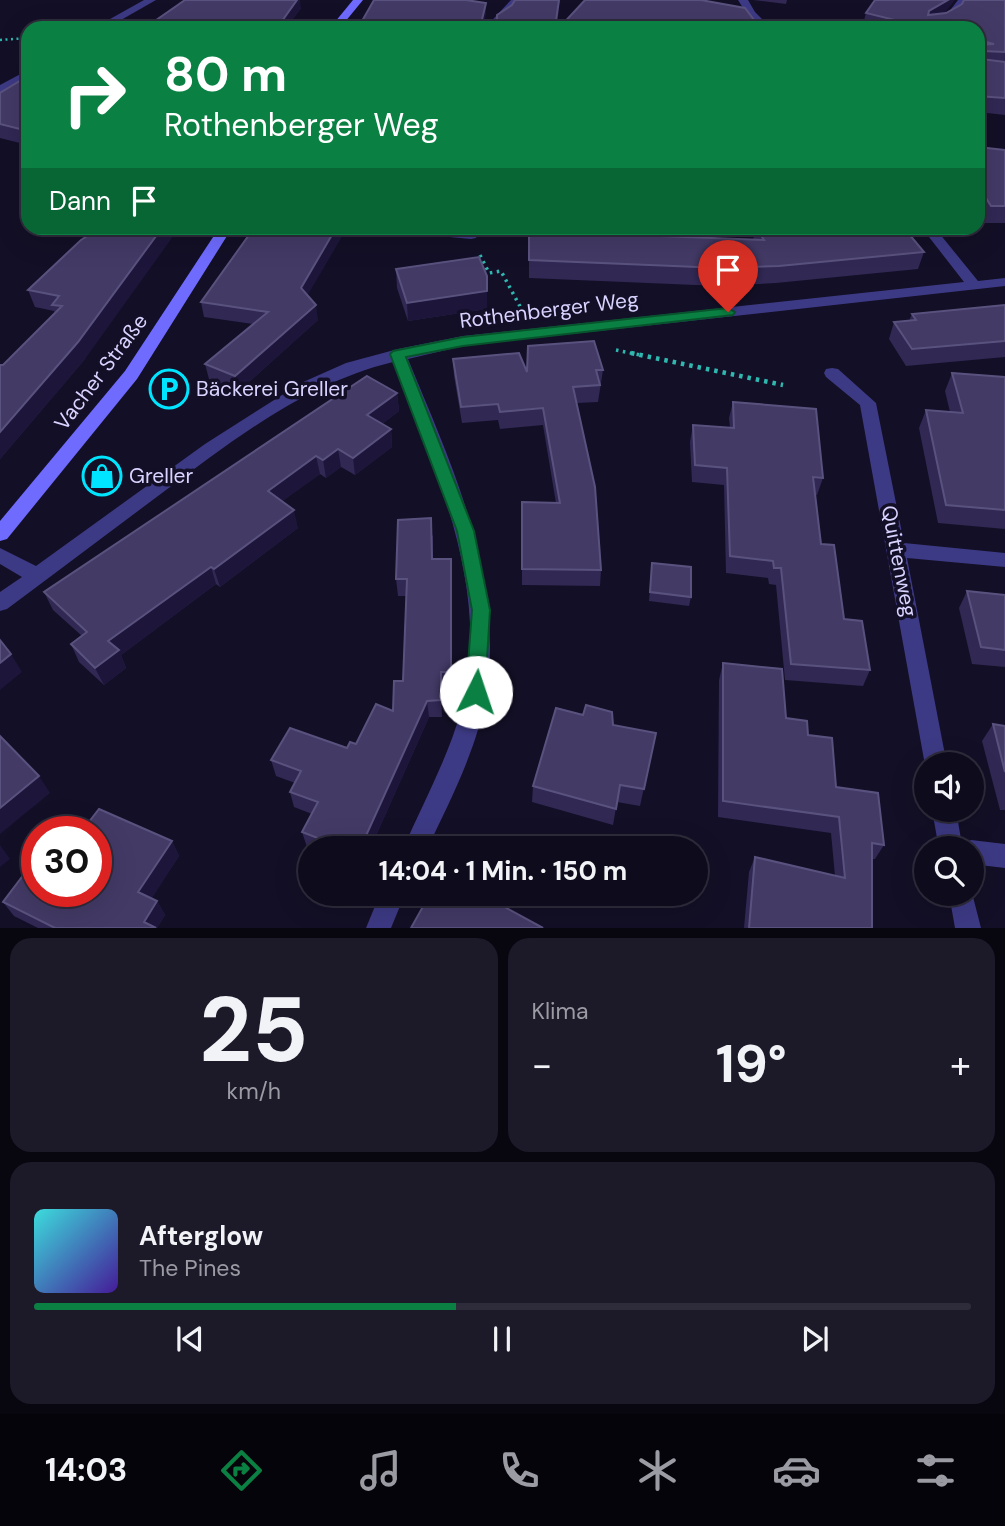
<!DOCTYPE html>
<html lang="de">
<head>
<meta charset="utf-8">
<style>
	body { margin:0; font-family:"DM Sans",sans-serif; background:#1c1929; color:#f1f3f6; height:100vh; display:flex; flex-direction:column; font-size:26px; white-space:nowrap }
	* { box-sizing:border-box; margin:0 }
	p { font-size:23px; color:#9b9ba3 }
	.icon { flex:none; width:38px; height:38px; fill:none; stroke:currentColor; stroke-width:2; stroke-linecap:round; stroke-linejoin:round }
	.map { position:relative; height:928px; overflow:hidden }
	.side { display:flex; flex-direction:column; gap:10px; padding:10px; background:#08060f; flex:1 }
	.side>* { flex:none }
	.hud { position:absolute; left:21px; top:21px; width:964px; height:214px; border-radius:21px; box-shadow:0 7px 28px #0002,0 0 0 2px #2e2b3b; background:#0b8043; color:#fff; overflow:hidden }
	.fabs { position:absolute; left:914px; top:752px; display:grid; gap:14px }
	.fabs a { display:grid; place-items:center; width:70px; height:70px; border-radius:50%; background:#0e0b1c; box-shadow:0 7px 28px #0002,0 0 0 2px #2e2b3b; font-size:35px }
	.speed { position:absolute; left:21px; top:816px; display:flex; gap:14px; font-size:35px; font-weight:700; text-align:center }
	.speed>* { display:grid; place-content:center; width:91px; height:91px; border-radius:50%; background:#0e0b1c; box-shadow:0 7px 28px #0002,0 0 0 2px #2e2b3b; line-height:1 }
	.speed .limit { border:10px solid #d22; background:#fff; color:#111 }
	.pin { position:absolute; display:grid; place-items:center; width:60px; height:60px; color:#fff; margin:-72px -30px; border-radius:50% 50% 50% 0; rotate:-45deg; box-shadow:0 0 7px #0007 }
	.pin .icon { rotate:45deg }
	.me { position:absolute; width:77px; margin:-38px; rotate:4deg; stroke-linejoin:round; filter:drop-shadow(0 0 5px #0008) }
	.turn { display:flex; align-items:center; gap:24px; height:147px; padding:0 28px; font-size:32px }
	.turn .icon { width:91px; height:91px; stroke-width:2.5 }
	.turn b { display:block; font-size:49px; line-height:60px }
	.then { display:flex; align-items:center; height:66px; padding:0 28px; background:#0003; gap:14px; font-size:26px }
	.big { font-size:52px; font-weight:700; line-height:1.1 }
	.side .tile { flex:1; display:flex; flex-direction:column; justify-content:center; gap:10px; min-width:0; padding:0 24px; border-radius:21px; background:#1c1929 }
	.side .dial { align-items:center; gap:0 }
	.dial b { font-size:91px; line-height:1 }
	.song { display:flex; align-items:center; gap:21px }
	.cover { width:84px; height:84px; border-radius:10px; background:linear-gradient(135deg,hsl(180 70% 55%),hsl(260 70% 35%)) }
	.played { height:7px; border-radius:4px; background:linear-gradient(90deg,#0b8043 45%,#2e2b3b 45%) }
	.keys { display:flex; justify-content:space-around; direction:ltr }
	.heat { display:flex; justify-content:space-between; align-items:center; font-size:38px; direction:ltr }
	.side .tiles { flex:1; display:grid; gap:10px; grid-template-columns:1fr 1fr }
	.tile:last-child { grid-column:span 2 }
	.trip { position:absolute; left:298px; top:836px; width:410px; height:70px; border-radius:35px; background:#0e0b1c; box-shadow:0 7px 28px #0002,0 0 0 2px #2e2b3b; font-weight:700; line-height:70px; text-align:center }
	.tab-bar { display:flex; height:112px; justify-content:space-around; align-items:center; background:#06040b; color:#9b9ba3 }
	.tab-bar .icon { width:49px; height:49px }
	.tab-bar .active { color:#0b8043 }
	.tab-bar b { font-size:32px; color:#f1f3f6 }
	.map>svg:first-child { display:block }
</style>
</head>
<body>
<div class="map">
<svg width="1005" height="928" viewBox="0 0 1005 928">
	<rect width="100%" height="100%" fill="#130f26"/>
	<g fill="none" stroke-linecap="round" stroke-linejoin="round">
		<path stroke="#2fb8b0" stroke-width="2.5" stroke-dasharray="2 3.5" stroke-linecap="butt" d="M0,40l28,-2"/>
		<g stroke="#2fb8b0" stroke-width="3.5" stroke-dasharray="2.5 4.5" stroke-linecap="butt">
			<path d="M480,255l9,18 12,-2 22,41"/>
			<path d="M616,350l24,5"/>
		</g>
		<path stroke="#2fb8b0" stroke-width="4.5" stroke-dasharray="3.5 5" stroke-linecap="butt" d="M631,353l152,32"/>
		<g fill="#3d3a85" fill-rule="evenodd">
			<path d="M144,0h12l-49,28h-13z"/>
			<path d="M511,0h10l-4,8 -21,20h-11z"/>
			<path d="M738,0h10l7,12 16,16h-11l-12,-12z"/>
			<path d="M958,0h10c-12,17 -20,28 -42,28l19,-11z"/>
			<path d="M28,70v8l-28,15v-8z"/>
			<path d="M389,228l77,2 1,-2h13l-4,10 -5,1 -75,-7z"/>
			<path d="M922,228h13l43,53 27,-3v8l-542,60 -55,13c43,105 95,214 79,331 -8,55 -36,109 -60,159h-24c20,-46 44,-89 58,-138 32,-119 -25,-240 -68,-349 -87,21 -160,78 -231,131 -52,39 -103,77 -155,116l-7,2v-19l22,-15 -22,-13v-16l36,18 169,-122 96,-61 45,-20 52,-14 65,-13 501,-54z"/>
			<path d="M832,368l6,1 38,34 28,140 101,10v14l-98,-9 40,207h-21v2l-1,-2 -65,-360 -34,-28 -2,-4 2,-4z"/>
			<path d="M932,810h24l6,35 9,-5 34,4v24l-34,-4v-15h-32z"/>
			<path d="M971,889l10,39h-26l-6,-34h22z"/>
			<path d="M380,894h25l-14,34h-25z"/>
		</g>
		<g fill="#6f6bff" fill-rule="evenodd">
			<path d="M353,0h10l-23,28h-10z"/>
			<path d="M219,228h13l-95,151 -130,160 -7,2v-20l125,-150z"/>
		</g>
	</g>
	<g fill="#312854">
		<path d="M753,0h34l-1,4z"/>
		<path d="M1005,0v115l-27,-3v-84h-116l4,-15 78,1z"/>
		<path d="M301,8l-15,20h-133l-1,-5z"/>
		<path d="M28,76v69l-28,-7v-45z"/>
		<path d="M978,147l27,3v73h-20l-7,-8z"/>
		<path d="M529,228l106,7 118,5 3,-12 168,24 -6,17 -142,14 -57,3 -190,-8z"/>
		<path d="M118,229l-33,130 -85,100v-94h3l52,-52 -1,-2 -19,-4 -7,-17z"/>
		<path d="M396,269l91,40 -79,12 -11,-33z"/>
		<path d="M308,296l10,24 -79,71 -30,-12 -4,-15 48,-40 -49,-7 -3,-15z"/>
		<path d="M1005,305v52l-99,9 -17,-27 5,-17 15,-1 3,-7z"/>
		<path d="M453,359l74,13 76,-2 -5,32 -21,1 24,167 -1,16 -78,-1v-83l34,1 -13,-78 -43,4 -2,-9 -36,3 -8,-47z"/>
		<path d="M952,373l53,4v152l-67,-6 -19,-95 7,-18 24,2 -5,-21z"/>
		<path d="M397,393l2,18 -17,13 9,5 1,18 -37,28 -14,-8 -15,11 -6,-4 -38,27 16,27 -78,59 -4,-3 -95,71 5,13 -22,17 -25,-23 -8,-18 11,-8 -29,-26 -9,-18z"/>
		<path d="M733,402l90,76 -6,17h-2l6,49 23,75 26,51 -7,16 -78,-6 -9,-95 -7,-1 -1,-6 -42,-5 -2,-88 -32,-3 -2,-40 3,-17 37,3 -1,-10z"/>
		<path d="M433,535v24h18l1,17v112h-10v29h-13l-59,132h-58l-5,-2 -5,-15 10,-18 -18,-7 -4,-15 5,-9 -19,-7 -5,-16 76,-12 9,-4 37,-33 10,-30 3,-85h-8l-2,-17z"/>
		<path d="M652,563l39,34 -2,9 -40,-5z"/>
		<path d="M967,591l38,4v72l-33,-3 -13,-56z"/>
		<path d="M723,663l63,55 22,17 28,52 48,58 -9,14h-3v69h-128l5,-56 6,-15 80,19 -4,-43 -113,-16 1,-137z"/>
		<path d="M993,724l12,2v84h-5l-18,-69z"/>
		<path d="M613,725l43,8 -16,73 -23,-4 -4,23 -81,-23 1,-16z"/>
		<path d="M172,841l7,15 -28,42 6,3 8,14 -8,13h-119l-24,-12 -11,-14z"/>
	</g>
	<g fill="#1d163a">
		<path d="M297,0h3l1,8 -15,20h-9z"/>
		<path d="M559,0h1l-3,28h-2z"/>
		<path d="M948,0h7l-12,15 -18,11 4,-15z"/>
		<path d="M486,3v12l-3,13h-3z"/>
		<path d="M162,228h17l-94,131 -85,100v-27z"/>
		<path d="M336,228h11l-44,75 -2,-15z"/>
		<path d="M487,276v33l-79,12 -1,-18z"/>
		<path d="M316,305l2,15 -79,71 -4,-15z"/>
		<path d="M397,393l2,18 -29,22 -3,-18z"/>
		<path d="M391,429l1,18 -37,28 -2,-17z"/>
		<path d="M338,449l3,18 -15,11 -3,-18z"/>
		<path d="M316,456l4,18 -48,35 -4,-18z"/>
		<path d="M294,510l4,18 -78,59 -6,-18z"/>
		<path d="M451,559l1,17v112l-1,-16z"/>
		<path d="M211,567l5,17 -95,71 5,13 -22,17 -9,-17 13,-27z"/>
		<path d="M11,654l11,18 -22,18v-27z"/>
		<path d="M441,672l1,16v29l-1,-17z"/>
		<path d="M427,701l2,16 -59,132h-10z"/>
		<path d="M39,776l11,17 -50,41v-26z"/>
		<path d="M172,841l7,15 -32,50 -9,-14z"/>
		<path d="M0,845l10,14 -10,8z"/>
		<path d="M157,901l8,14 -8,13 -13,-6z"/>
	</g>
	<g fill="#433a66" stroke="#5a527e" stroke-width="2">
		<path d="M185,0h112l-20,28h-50l-75,-5z"/>
		<path d="M374,0h92l20,3 -6,25h-122z"/>
		<path d="M515,0h44l-4,28h-58v-13l15,-10z"/>
		<path d="M585,0h116l44,8 15,20h-201z"/>
		<path d="M875,0h73l-19,11 -1,4 18,-2 16,-9 2,-4h41v52l-22,-1 -2,8 24,3v36l-27,-2v-51l16,-1 -16,-4v-12h-51l-61,-15z"/>
		<path d="M28,76v55l-28,-7v-31z"/>
		<path d="M978,147l27,3v56h-14l-5,-8h-8z"/>
		<path d="M100,228h14l4,1 1,-1h43l-84,114 -78,90v-67h3l59,-59 -10,-1 7,-9 -31,-6 53,-50z"/>
		<path d="M254,228h82l-35,60 15,17 -81,71 -30,-12 63,-52 -67,-10z"/>
		<path d="M529,228h104l2,7 129,5 -8,-12h148l20,24 -145,14 -57,2 -193,-8z"/>
		<path d="M479,257l8,19v15l-80,12 -11,-34z"/>
		<path d="M1005,305v36l-93,8 -18,-27 22,-2 -4,-6z"/>
		<path d="M594,341l9,29h-7l4,15 -27,2 22,100 6,83 -79,-1v-67l38,1 -17,-95 -43,4 -2,-8 -37,3 -8,-48 66,-6 8,19 1,-26z"/>
		<path d="M952,373l53,4v133l-59,-5 -20,-95 37,3z"/>
		<path d="M367,376l30,17 -30,22 24,14 -38,29 -15,-9 -15,11 -7,-4 -48,35 26,19 -80,59 -3,-2 -103,74 11,9 -24,18 -24,-24 16,-12 -43,-40z"/>
		<path d="M733,402l83,7 7,69 -10,-1 8,67 13,1 10,74 18,2 8,49 -79,-6 -10,-96h-7l-1,-7 -43,-5 -3,-88 -32,-3 -2,-40 41,3z"/>
		<path d="M431,518l1,41h19v113h-10v28l-14,1 -67,148h-14l-44,-17 16,-30 -28,-10 11,-21 -30,-11 19,-32 57,20 3,-6 6,2 20,-40 17,7 1,-30h9l4,-102h-11l2,-59z"/>
		<path d="M652,563l39,4v30l-41,-5z"/>
		<path d="M967,591l38,4v55l-24,-3z"/>
		<path d="M0,640l11,14 -11,9z"/>
		<path d="M723,663l59,6 4,49 21,3 1,14 24,3 4,49 42,6 6,52 -12,-2v85h-123l6,-71 90,21 -6,-61 -116,-16z"/>
		<path d="M586,705l26,7 1,13 43,8 -12,56 -24,-4 -4,24 -83,-23 23,-78 27,7z"/>
		<path d="M993,724l12,2v46z"/>
		<path d="M0,736l39,40 -39,32z"/>
		<path d="M99,809l73,32 -34,51 19,9 -13,21 12,6h-101l-52,-26 34,-45v34h59v-60h-14z"/>
		<path d="M430,894h51l62,34h-132z"/>
	</g>
	<path fill="#0b8043" stroke="#07532c" stroke-width="2" d="M728,308l7,4 -2,3 -270,31 -57,11 68,174 16,79 -5,82 -2,6 -7,2 -7,-2 -3,-6 6,-82 -15,-79 -67,-177 3,-3 70,-14z"/>
	<defs>
		<symbol id="parking-ring" viewBox="-11 -11 22 22"><circle r="9.5" fill="#130f26" stroke="#00e5ff" stroke-width="1.5"/><path d="M-3.5-5.5H1a3.5 3.5 0 0 1 0 7H-1V5.5H-3.5ZM-1-3.4V-.6H.8a1.4 1.4 0 0 0 0-2.8Z" fill="#00e5ff"/></symbol>
		<symbol id="shop-ring" viewBox="-11 -11 22 22"><circle r="9.5" fill="#130f26" stroke="#00e5ff" stroke-width="1.5"/><path d="M-5-2.5h2.3a2.7 3.5 0 0 1 5.4 0H5L5.5 6h-11ZM-1.5-2.5h3a1.5 2.3 0 0 0-3 0Z" fill="#00e5ff"/></symbol>
	</defs>
	<g fill-rule="evenodd">
		<use href="#parking-ring" x="147" y="367" width="44" height="44"/>
		<use href="#shop-ring" x="80" y="454" width="44" height="44"/>
	</g>
	<g text-anchor="middle" dominant-baseline="central" stroke-width="7" stroke-linejoin="round" paint-order="stroke">
		<g font-size="21" fill="#d9d4ff" stroke="#130f26">
			<text transform="translate(549 310) rotate(-7)">Rothenberger Weg</text>
			<text transform="translate(101 372) rotate(-53)">Vacher Straße</text>
			<text transform="translate(899 561) rotate(79)">Quittenweg</text>
		</g>
		<g font-size="21" fill="#d9d4ff" stroke="#130f26" text-anchor="start">
			<text x="196" y="389">Bäckerei Greller</text>
			<text x="129" y="476">Greller</text>
		</g>
	</g>
</svg>
<div class="fabs">
<a><svg class="icon" aria-label="sound" viewBox="0 0 24 24"><path d="M4 9h4l5-4v14l-5-4H4zM17 9q2 3 0 6"/></svg></a>
<a><svg class="icon" aria-label="search" viewBox="0 0 24 24"><circle cx="10" cy="10" r="6"/><path d="M15 15l6 6"/></svg></a>
</div>
<div class="speed"><div class="limit">30</div></div>
<div class="pin" style="left:728px;top:312px;background:#d93025"><svg class="icon" aria-label="arrive" viewBox="0 0 24 24"><path d="M6 21V4h12l-3 4 3 4H6"/></svg></div>
<svg class="me" style="left:476px;top:692px" viewBox="-20 -20 40 40"><circle r="19" fill="#fff"/><path d="M0-13L10 11 0 6-10 11z" fill="#0b8043"/></svg>
<div class="trip">14:04 · 1 Min. · 150 m</div>
<div class="hud">
<div class="turn"><svg class="icon" aria-label="right" viewBox="0 0 24 24"><path d="M7 20v-9h11M14 6l5 5-5 5"/></svg><div><b>80 m</b>Rothenberger Weg</div></div>
<div class="then">Dann<svg class="icon" aria-label="arrive" viewBox="0 0 24 24"><path d="M6 21V4h12l-3 4 3 4H6"/></svg></div>
</div>
</div>
<section class="side">
<div class="tiles">
<div class="tile dial"><b>25</b><p>km/h</p></div>
<div class="tile"><p>Klima</p>
<div class="heat"><a>−</a><b class="big">19°</b><a>+</a></div>
</div>
<div class="tile">
<div class="song"><i class="cover"></i><div><b>Afterglow</b><p>The Pines</p></div></div>
<div class="played"></div>
<div class="keys"><svg class="icon" aria-label="previous" viewBox="0 0 24 24"><path d="M18 5L8 12l10 7zM5 5v14"/></svg><svg class="icon" aria-label="pause" viewBox="0 0 24 24"><path d="M8 5v14M16 5v14"/></svg><svg class="icon" aria-label="next" viewBox="0 0 24 24"><path d="M6 5l10 7-10 7zM19 5v14"/></svg></div>
</div>
</div>
</section>
<nav class="tab-bar">
<b>14:03</b>
<svg class="icon active" aria-label="directions" viewBox="0 0 24 24"><path d="M12 3l9 9-9 9-9-9zM9 14v-3h6M13 9l2 2-2 2"/></svg>
<svg class="icon" aria-label="music" viewBox="0 0 24 24"><path d="M9 18V5l10-2v13"/><circle cx="6" cy="18" r="3"/><circle cx="16" cy="16" r="3"/></svg>
<svg class="icon" aria-label="phone" viewBox="0 0 24 24"><path d="M5 4h4l2 5-3 2q2 4 5 5l2-3 5 2v4C11 20 4 13 5 4z"/></svg>
<svg class="icon" aria-label="climate" viewBox="0 0 24 24"><path d="M12 3v18M4 7l16 10M4 17L20 7"/></svg>
<svg class="icon" aria-label="car" viewBox="0 0 24 24"><path d="M5 17H2v-5l4-1 3-4h7l3 4 3 1v5h-3M9 17h6M6 11h13"/><circle cx="7" cy="17" r="2"/><circle cx="17" cy="17" r="2"/></svg>
<svg class="icon" aria-label="filters" viewBox="0 0 24 24"><path d="M4 7h16M4 17h16"/><circle cx="9" cy="7" r="2"/><circle cx="15" cy="17" r="2"/></svg>
</nav>
</body>
</html>
